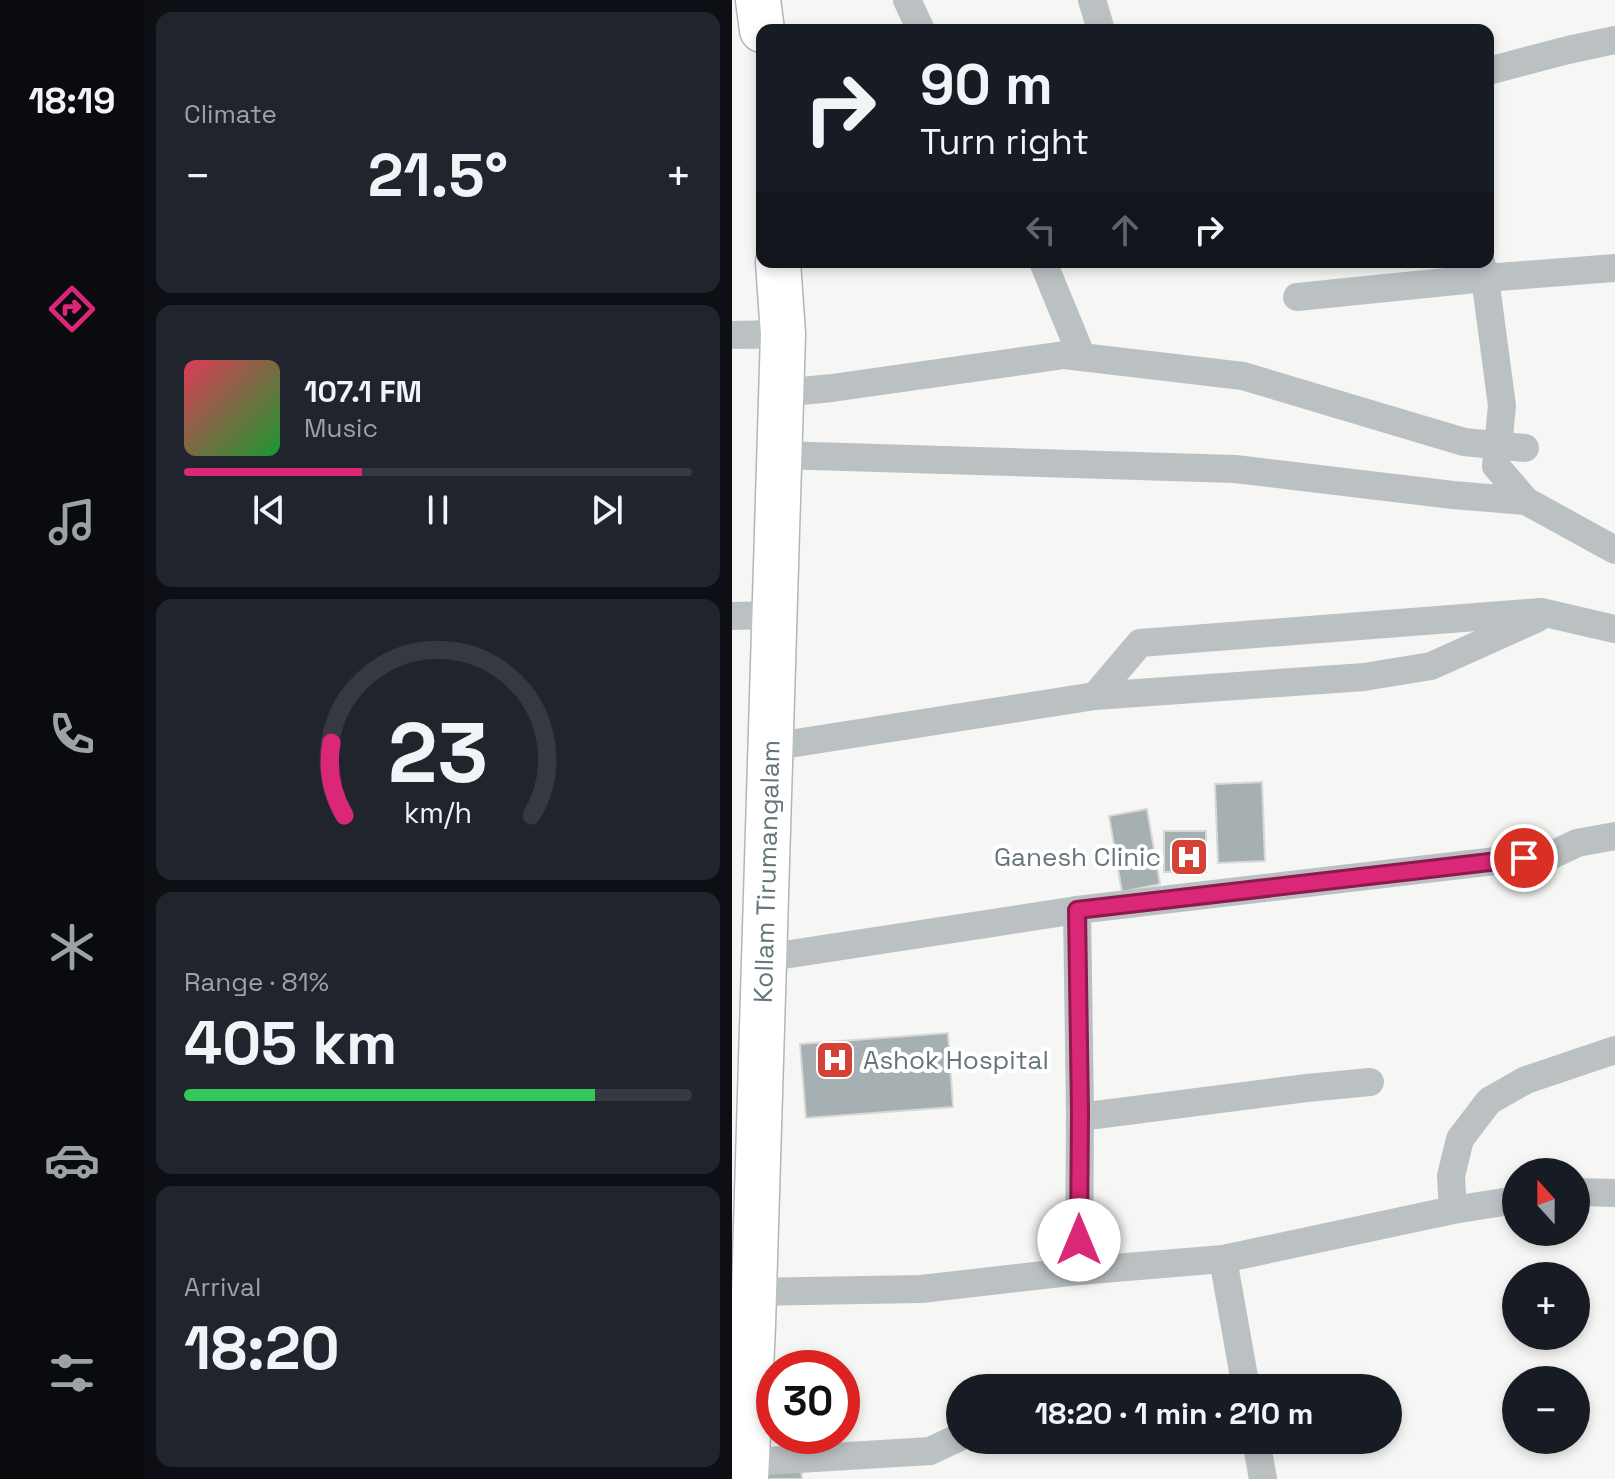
<!DOCTYPE html>
<html lang="en">
<head>
<meta charset="utf-8">
<style>
	body { margin:0; font-family:"Space Grotesk",sans-serif; background:#20242c; color:#f1f3f6; height:100vh; display:flex; flex-direction:column; font-size:30px; white-space:nowrap }
	* { box-sizing:border-box; margin:0 }
	p { font-size:26px; color:#9ea1a6 }
	.icon { flex:none; width:44px; height:44px; fill:none; stroke:currentColor; stroke-width:2; stroke-linecap:round; stroke-linejoin:round }
	.map { position:relative; flex:1; overflow:hidden }
	.sheet { display:flex; flex-direction:column; gap:12px; padding:12px; background:#0d0f14; width:588px }
	.sheet>* { flex:none }
	.guide { position:absolute; left:24px; top:24px; width:738px; height:244px; border-radius:16px; box-shadow:0 4px 12px #0003; background:#171b24; color:#f1f3f6; overflow:hidden }
	.needle { width:52px; rotate:339deg }
	.fabs { position:absolute; left:770px; top:1158px; display:grid; gap:16px }
	.fabs a { display:grid; place-items:center; width:88px; height:88px; border-radius:50%; background:#171b24; box-shadow:0 4px 12px #0003; font-size:40px }
	.speed { position:absolute; left:24px; top:1350px; display:flex; gap:16px; font-size:40px; font-weight:700; text-align:center }
	.speed>* { display:grid; place-content:center; width:104px; height:104px; border-radius:50%; background:#171b24; box-shadow:0 4px 12px #0003; line-height:1 }
	.speed .limit { border:12px solid #d22; background:#fff; color:#111 }
	.pin { position:absolute; display:grid; place-items:center; width:68px; height:68px; color:#fff; margin:-34px; border:4px solid #fff; border-radius:50%; box-shadow:0 2px 8px #0007 }
	.me { position:absolute; width:88px; margin:-44px; rotate:0deg; stroke-linejoin:round; filter:drop-shadow(0 0 6px #0008) }
	.turn { display:flex; align-items:center; gap:28px; height:168px; padding:0 32px; font-size:36px }
	.turn .icon { width:104px; height:104px; stroke-width:2.5 }
	.turn b { display:block; font-size:56px; line-height:68px }
	.lanes { display:flex; align-items:center; height:76px; padding:0 32px; background:#0003; justify-content:center; gap:40px; direction:ltr }
	.lanes .off { opacity:.35 }
	.big { font-size:60px; font-weight:700; line-height:1.1 }
	.sheet .widget { flex:1; display:flex; flex-direction:column; justify-content:center; gap:12px; min-width:0; padding:0 28px; border-radius:16px; background:#20242c }
	.sheet .dial { align-items:center; gap:0 }
	.dial svg { height:208px; overflow:visible; fill:none; stroke:#363941; stroke-width:7; stroke-linecap:round; text-anchor:middle }
	.dial text { fill:#f1f3f6; stroke:none }
	.song { display:flex; align-items:center; gap:24px }
	.cover { width:96px; height:96px; border-radius:12px; background:linear-gradient(135deg,hsl(350 70% 55%),hsl(130 70% 35%)) }
	.played { height:8px; border-radius:4px; background:linear-gradient(90deg,#db2777 35%,#363941 35%) }
	.keys { display:flex; justify-content:space-around; direction:ltr }
	.heat { display:flex; justify-content:space-between; align-items:center; font-size:44px; direction:ltr }
	.charge { height:12px; border-radius:6px; background:linear-gradient(90deg,#34c759 81%,#363941 0) }
	.trip { position:absolute; left:214px; top:1374px; width:456px; height:80px; border-radius:40px; background:#171b24; box-shadow:0 4px 12px #0003; font-weight:700; line-height:80px; text-align:center }
	main { display:flex; flex:1; min-height:0 }
	.dock { display:flex; flex-direction:column; width:144px; justify-content:space-around; align-items:center; background:#090b0e; color:#9ea1a6 }
	.dock .icon { width:56px; height:56px }
	.dock .active { color:#db2777 }
	.dock b { font-size:36px; color:#f1f3f6 }
	.map>svg:first-child { display:block }
</style>
</head>
<body>
<main>
<nav class="dock">
<b>18:19</b>
<svg class="icon active" aria-label="directions" viewBox="0 0 24 24"><path d="M12 3l9 9-9 9-9-9zM9 14v-3h6M13 9l2 2-2 2"/></svg>
<svg class="icon" aria-label="music" viewBox="0 0 24 24"><path d="M9 18V5l10-2v13"/><circle cx="6" cy="18" r="3"/><circle cx="16" cy="16" r="3"/></svg>
<svg class="icon" aria-label="phone" viewBox="0 0 24 24"><path d="M5 4h4l2 5-3 2q2 4 5 5l2-3 5 2v4C11 20 4 13 5 4z"/></svg>
<svg class="icon" aria-label="climate" viewBox="0 0 24 24"><path d="M12 3v18M4 7l16 10M4 17L20 7"/></svg>
<svg class="icon" aria-label="car" viewBox="0 0 24 24"><path d="M5 17H2v-5l4-1 3-4h7l3 4 3 1v5h-3M9 17h6M6 11h13"/><circle cx="7" cy="17" r="2"/><circle cx="17" cy="17" r="2"/></svg>
<svg class="icon" aria-label="filters" viewBox="0 0 24 24"><path d="M4 7h16M4 17h16"/><circle cx="9" cy="7" r="2"/><circle cx="15" cy="17" r="2"/></svg>
</nav>
<section class="sheet">
<div class="widget"><p>Climate</p>
<div class="heat"><a>−</a><b class="big">21.5°</b><a>+</a></div>
</div>
<div class="widget">
<div class="song"><i class="cover"></i><div><b>107.1 FM</b><p>Music</p></div></div>
<div class="played"></div>
<div class="keys"><svg class="icon" aria-label="previous" viewBox="0 0 24 24"><path d="M18 5L8 12l10 7zM5 5v14"/></svg><svg class="icon" aria-label="pause" viewBox="0 0 24 24"><path d="M8 5v14M16 5v14"/></svg><svg class="icon" aria-label="next" viewBox="0 0 24 24"><path d="M6 5l10 7-10 7zM19 5v14"/></svg></div>
</div>
<div class="widget dial"><svg viewBox="0 0 100 80">
<path d="M14 69A42 42 0 1 1 86 69"/>
<path d="M14 69A42 42 0 0 1 9 41" stroke="#db2777"/>
<text x="50" y="56" font-size="32" font-weight="700">23</text>
<text x="50" y="72" font-size="11">km/h</text>
</svg></div>
<div class="widget"><p>Range · 81%</p><b class="big">405 km</b><div class="charge"></div></div>
<div class="widget"><p>Arrival</p><b class="big">18:20</b></div>
</section>
<div class="map">
<svg width="883" height="1479" viewBox="0 0 883 1479">
	<rect width="100%" height="100%" fill="#f6f6f4"/>
	<g fill="#a6afb2" stroke="#d8d8d6" stroke-width="2">
		<path d="M530,782l3,79 -47,2 -3,-79z"/>
		<path d="M415,809l13,75 -38,8 -13,-76z"/>
		<rect x="432" y="831" width="42" height="41"/>
		<path d="M216,1033l5,74 -147,11 -6,-74z"/>
		<path d="M69,1466l1,13h-36v-12z"/>
	</g>
	<g fill="none" stroke-linecap="round" stroke-linejoin="round">
		<defs>
			<g id="trunk">
				<path d="M26,0l4,30"/>
				<path id="s1" d="M14,1479l7,-154 30,-991 -5,-72"/>
			</g>
		</defs>
		<use href="#trunk" stroke="#b1b6b8" stroke-width="47"/>
		<g stroke="#bbc1c3" stroke-width="28">
			<path d="M175,0l14,30"/>
			<path d="M360,0l9,30"/>
			<path d="M756,71l80,-21 47,-10"/>
			<path d="M311,262l39,95"/>
			<path d="M749,262l4,16 17,128 -6,60 30,35 89,49"/>
			<path d="M565,297l188,-19 130,-10"/>
			<path d="M0,335l51,-1"/>
			<path d="M49,393l51,-5 232,-33 179,21 221,66 61,6"/>
			<path d="M47,455l456,14 218,26 73,6"/>
			<path d="M0,616l43,-1"/>
			<path d="M363,696l45,-53 401,-31 74,17"/>
			<path d="M38,747l325,-51 269,-19 67,-11 107,-48 3,-6"/>
			<path d="M345,910l3,202 -1,159"/>
			<path d="M32,958l313,-48 477,-56 23,-11 38,-7"/>
			<path d="M348,1117l227,-29 63,-6"/>
			<path d="M844,1192l39,1"/>
			<path d="M721,1210l-2,-34 9,-37 29,-38 37,-21 89,-30"/>
			<path d="M491,1259l23,129"/>
			<path d="M9,1292l180,-3 158,-18 144,-12 230,-49 63,-10"/>
			<path d="M524,1440l7,39"/>
			<path d="M1,1463l197,-12 30,-14"/>
		</g>
		<use href="#trunk" stroke="#fff" stroke-width="44"/>
	</g>
	<g fill="none" stroke-linecap="round" stroke-linejoin="round">
		<defs>
			<path id="route" d="M347,1240l1,-128 -3,-202 447,-52"/>
		</defs>
		<use href="#route" stroke="#8e194d" stroke-width="20"/>
		<use href="#route" stroke="#db2777" stroke-width="14"/>
	</g>
	<defs>
		<symbol id="hospital-square" viewBox="-11 -11 22 22"><rect x="-9" y="-9" width="18" height="18" rx="4" fill="#d54235" stroke="#fff"/><path d="M-5-5h3v3.5h4V-5h3V5h-3V1.5h-4V5h-3Z" fill="#fff"/></symbol>
	</defs>
	<g fill-rule="evenodd">
		<use href="#hospital-square" x="435" y="835" width="44" height="44"/>
		<use href="#hospital-square" x="81" y="1038" width="44" height="44"/>
	</g>
	<g text-anchor="middle" dominant-baseline="central" stroke-width="8" stroke-linejoin="round" paint-order="stroke">
		<g font-size="26" fill="#64767c" stroke="#fff" text-anchor="end">
			<text x="429" y="857">Ganesh Clinic</text>
			<text x="131" y="1060" text-anchor="start">Ashok Hospital</text>
		</g>
		<g font-size="26" fill="#64767c" stroke="#fff">
			<text stroke="none"><textPath href="#s1" startOffset="608">Kollam Tirumangalam</textPath></text>
		</g>
	</g>
</svg>
<div class="fabs">
<a><svg class="needle" viewBox="-14 -14 28 28"><path d="M0-13l5 13h-10z" fill="#e53935"/><path d="M0 13l5-13h-10z" fill="#9ea1a6"/></svg></a>
<a>+</a>
<a>−</a>
</div>
<div class="speed"><div class="limit">30</div></div>
<div class="pin" style="left:792px;top:858px;background:#d93025"><svg class="icon" aria-label="arrive" viewBox="0 0 24 24"><path d="M6 21V4h12l-3 4 3 4H6"/></svg></div>
<svg class="me" style="left:347px;top:1240px" viewBox="-20 -20 40 40"><circle r="19" fill="#fff"/><path d="M0-13L10 11 0 6-10 11z" fill="#db2777"/></svg>
<div class="trip">18:20 · 1 min · 210 m</div>
<div class="guide">
<div class="turn"><svg class="icon" aria-label="right" viewBox="0 0 24 24"><path d="M7 20v-9h11M14 6l5 5-5 5"/></svg><div><b>90 m</b>Turn right</div></div>
<div class="lanes"><svg class="icon off" aria-label="left" viewBox="0 0 24 24"><path d="M17 20v-9H6M10 6l-5 5 5 5"/></svg><svg class="icon off" aria-label="ahead" viewBox="0 0 24 24"><path d="M12 20V5M6 11l6-6 6 6"/></svg><svg class="icon" aria-label="right" viewBox="0 0 24 24"><path d="M7 20v-9h11M14 6l5 5-5 5"/></svg></div>
</div>
</div>
</main>
</body>
</html>
